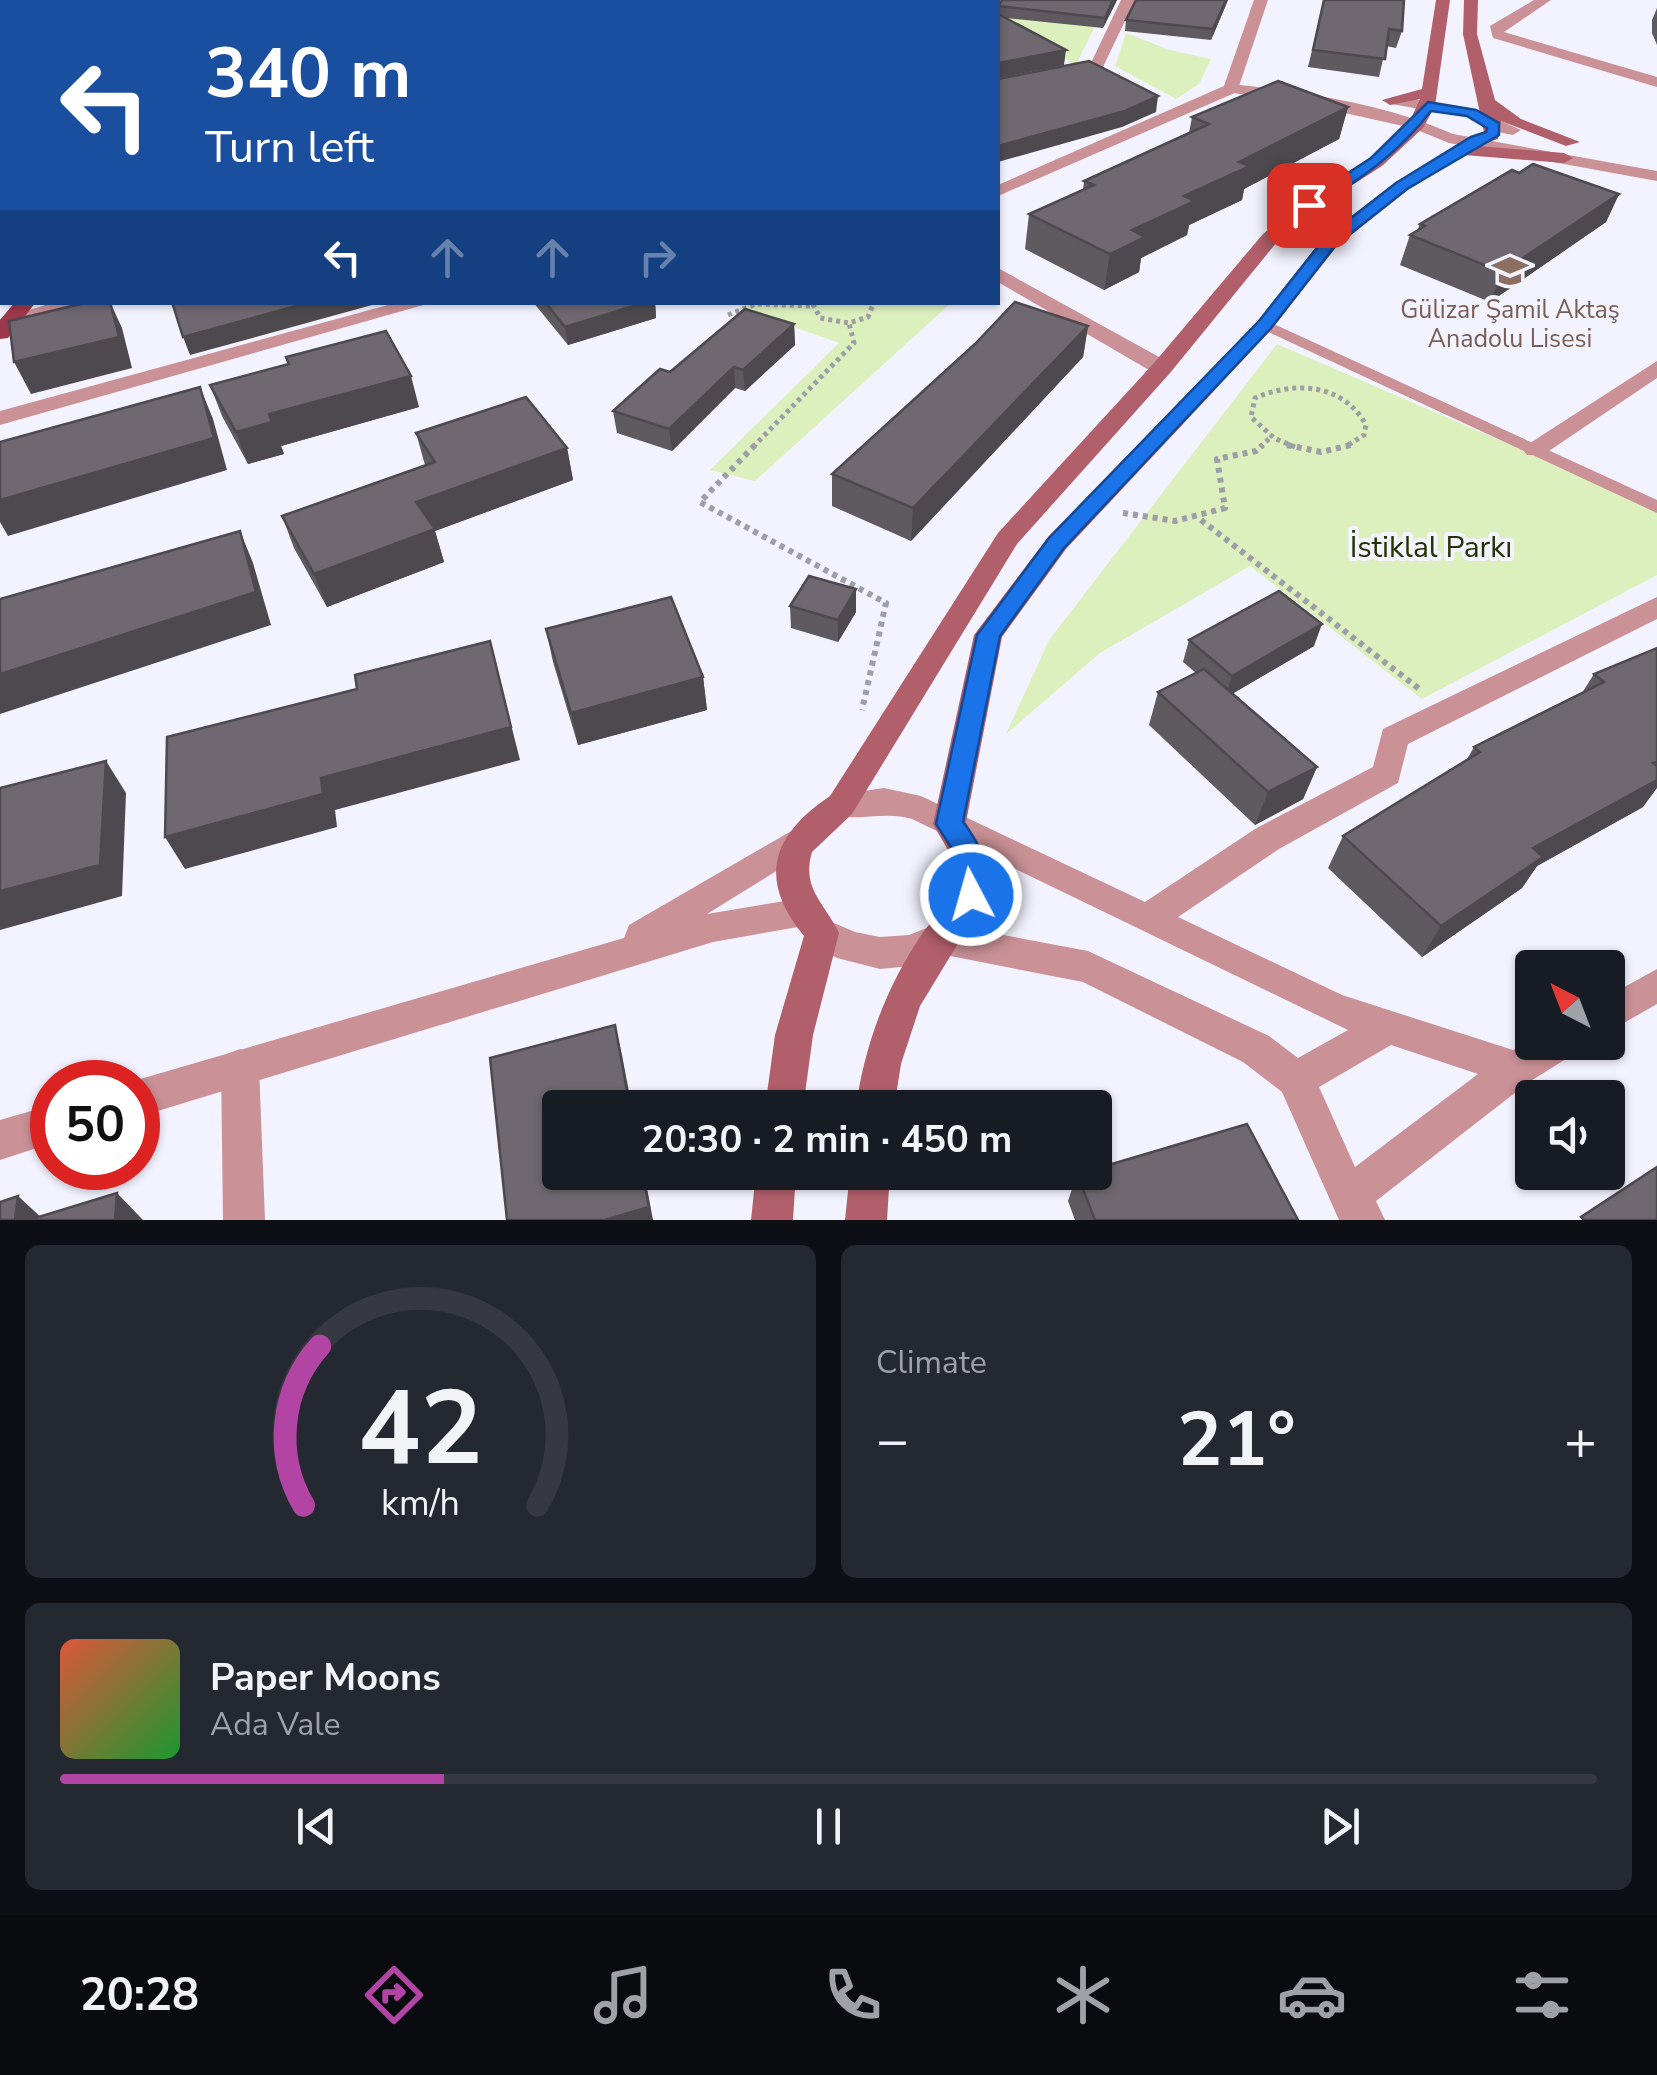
<!DOCTYPE html>
<html lang="en">
<head>
<meta charset="utf-8">
<style>
	body { margin:0; font-family:"Nunito Sans",sans-serif; background:#242831; color:#f1f3f6; height:100vh; display:flex; flex-direction:column; font-size:38px; white-space:nowrap }
	* { box-sizing:border-box; margin:0 }
	p { font-size:32px; color:#9ea1a6 }
	.icon { flex:none; width:55px; height:55px; fill:none; stroke:currentColor; stroke-width:2; stroke-linecap:round; stroke-linejoin:round }
	.map { position:relative; height:1220px; overflow:hidden }
	.drawer { display:flex; flex-direction:column; gap:25px; padding:25px; background:#0d0f14; flex:1 }
	.drawer>* { flex:none }
	.guide { position:absolute; left:0px; top:0px; width:1000px; height:305px; box-shadow:0 2px 8px #0004; background:#1a4fa0; color:#fff; overflow:hidden }
	.needle { width:65px; rotate:318deg }
	.fabs { position:absolute; left:1515px; top:950px; display:grid; gap:20px }
	.fabs a { display:grid; place-items:center; width:110px; height:110px; border-radius:10px; background:#171b24; box-shadow:0 2px 8px #0004; font-size:50px }
	.speed { position:absolute; left:30px; top:1060px; display:flex; gap:20px; font-size:50px; font-weight:700; text-align:center }
	.speed>* { display:grid; place-content:center; width:130px; height:130px; border-radius:50%; background:#171b24; box-shadow:0 2px 8px #0004; line-height:1 }
	.speed .limit { border:15px solid #d22; background:#fff; color:#111 }
	.pin { position:absolute; display:grid; place-items:center; width:85px; height:85px; color:#fff; margin:-42px; border-radius:20px; box-shadow:0 5px 15px #0006 }
	.me { position:absolute; width:110px; margin:-55px; rotate:354deg; stroke-linejoin:round; filter:drop-shadow(0 0 8px #0008) }
	.turn { display:flex; align-items:center; gap:35px; height:210px; padding:0 40px; font-size:45px }
	.turn .icon { width:130px; height:130px; stroke-width:2.5 }
	.turn b { display:block; font-size:70px; line-height:85px }
	.lanes { display:flex; align-items:center; height:95px; padding:0 40px; background:#0003; justify-content:center; gap:50px; direction:ltr }
	.lanes .off { opacity:.35 }
	.big { font-size:75px; font-weight:700; line-height:1.1 }
	.drawer .tile { flex:1; display:flex; flex-direction:column; justify-content:center; gap:15px; min-width:0; padding:0 35px; border-radius:15px; background:#242831 }
	.drawer .dial { align-items:center; gap:0 }
	.dial svg { height:260px; overflow:visible; fill:none; stroke:#363941; stroke-width:7; stroke-linecap:round; text-anchor:middle }
	.dial text { fill:#f1f3f6; stroke:none }
	.song { display:flex; align-items:center; gap:30px }
	.cover { width:120px; height:120px; border-radius:15px; background:linear-gradient(135deg,hsl(10 70% 55%),hsl(130 70% 35%)) }
	.played { height:10px; border-radius:5px; background:linear-gradient(90deg,#b245a4 25%,#363941 25%) }
	.keys { display:flex; justify-content:space-around; direction:ltr }
	.heat { display:flex; justify-content:space-between; align-items:center; font-size:55px; direction:ltr }
	.drawer .tiles { flex:1; display:grid; gap:25px; grid-template-columns:1fr 1fr }
	.tile:last-child { grid-column:span 2 }
	.trip { position:absolute; left:542px; top:1090px; width:570px; height:100px; border-radius:10px; background:#171b24; box-shadow:0 2px 8px #0004; font-weight:700; line-height:100px; text-align:center }
	.tabs { display:flex; height:160px; justify-content:space-around; align-items:center; background:#090b0e; color:#9ea1a6 }
	.tabs .icon { width:70px; height:70px }
	.tabs .on { color:#b245a4 }
	.tabs b { font-size:45px; color:#f1f3f6 }
	.map>svg:first-child { display:block }
</style>
</head>
<body>
<div class="map">
<svg width="1657" height="1220" viewBox="0 0 1657 1220">
	<rect width="100%" height="100%" fill="#f3f3ff"/>
	<g fill="#dcf0be">
		<path d="M998,8l97,18 -19,39 -78,-42z"/>
		<path d="M1126,33l44,17 41,9 -12,25 -23,15 -61,-33z"/>
		<path d="M741,303h210l-196,178 -45,-11 129,-127 -99,-35z"/>
		<path d="M1277,344l380,164v67l-235,124 -172,-133 -150,87 -94,81 43,-94z"/>
	</g>
	<g fill="none" stroke-linecap="round" stroke-linejoin="round">
		<g stroke="#9e9ea7" stroke-width="5" stroke-dasharray="4 4" stroke-linecap="butt">
			<path d="M813,304l7,14 29,5 19,-6 6,-15"/>
			<path d="M728,315l28,-11 57,2"/>
			<path d="M753,447l101,-104 -5,-20"/>
			<path d="M1260,447l11,-10"/>
			<path d="M1295,447l-21,-9 -23,-21 4,-19c39,-17 88,-15 111,27l-2,10 -19,12"/>
		</g>
		<g stroke="#9e9ea7" stroke-width="6" stroke-dasharray="5 5" stroke-linecap="butt">
			<path d="M755,445l-55,57 186,101 -24,107"/>
			<path d="M1287,445l34,7 30,-7"/>
			<path d="M1123,513l52,8 50,-13 -8,-49 39,-8 7,-6"/>
			<path d="M1201,520l221,171"/>
		</g>
		<path fill="#ca9197" fill-rule="evenodd" d="M1265,320l392,180v13l-397,-185v-6z"/>
		<g fill="#ca9197" fill-rule="evenodd">
			<path d="M946,0h18l1,2h-17z"/>
			<path d="M1121,0h14l-33,69 -104,23v-10l93,-19z"/>
			<path d="M1254,0h14l-31,92 -239,104v-11l226,-99z"/>
			<path d="M1534,0h17l-47,32 153,45v10l-164,-49 -3,-12z"/>
			<path d="M0,51h2v11l-2,-1z"/>
			<path d="M2,239v14l-2,1v-14z"/>
			<path d="M998,268l172,95 3,5 -11,7 -8,-2 -156,-91z"/>
			<path d="M55,302h33l-88,27v-10z"/>
			<path d="M399,302h35l-434,123v-14z"/>
			<path d="M1657,361v17l-114,77h-16l-4,-5 4,-5z"/>
			<path d="M1657,597v22l-249,125 -10,39 -119,66 -101,68 164,78 171,55 19,-11v3h47l-5,12 -45,28 -153,119 9,19h-46l-57,-128 -39,-30 -160,-80 -143,-28 -29,12 -31,3 -43,-11 -27,-14 -5,-11 5,-11 12,-4 33,14 25,5 29,-2 30,-12 149,28 181,85 29,22 50,-28 -436,-211c-28,-9 -57,4 -82,-5l-5,-9 5,-9 54,-8 37,8 224,106 110,-73 118,-62 10,-38zM1391,1045l87,29 -123,93 -36,-80z"/>
			<path d="M1657,969v35l-49,28v-36z"/>
			<path d="M240,1049l13,5 6,13 6,153h-42l-2,-153 6,-13z"/>
		</g>
		<g fill="#ca9197" fill-rule="evenodd">
			<path d="M1231,84c74,8 154,20 222,50l204,37v10l-208,-38 -37,-15 -126,-28 -61,-8 -2,-3z"/>
			<path d="M1397,96l80,14 44,20 -8,5 -25,-5 -22,-13 -75,-13v-6z"/>
			<path d="M800,826l12,3 4,10 -4,10 -105,65 96,-16 12,4 5,11 -5,11 -102,18 -575,175v-35h-8l494,-144 5,-13z"/>
			<path d="M52,1105v38l-52,17v-40z"/>
		</g>
		<g fill="#b15f6a" fill-rule="evenodd">
			<path d="M1436,0h14l-15,106 -12,22 -41,38 -67,43 -38,33 -107,131 -153,171 -165,270 -40,38c-11,37 13,51 27,81l-26,102 -10,73h-38l10,-73 29,-99c-47,-57 -32,-101 26,-140l168,-263 156,-170 109,-129 40,-33 67,-43 40,-37 10,-22 -30,6 -8,-5 40,-11z"/>
			<path d="M1464,0h14l-1,34 18,66 26,19 59,23 -14,4 -65,-25 -3,18 -21,7 87,7 9,5 -9,5 -100,-8 -56,35 -71,56 -65,83 -206,220 -64,88 -36,185 22,44v28l-68,112 -19,58 -7,44h-38c8,-63 32,-125 68,-177 10,-13 22,-23 30,-37l-2,-37 -19,-33 41,-189 74,-98 210,-216 65,-83 73,-56 88,-50 -21,-98z"/>
			<path d="M756,1172h40l-3,48h-42z"/>
			<path d="M850,1172h40l-3,48h-42z"/>
		</g>
		<path fill="#9c384b" fill-rule="evenodd" d="M15,302h21l-28,36 -8,1v-19z"/>
	</g>
	<g fill="#5f5960">
		<path d="M355,0h595l5,2h-601z"/>
		<path d="M1117,0l-14,28 -98,-10 59,47 -66,13v-73z"/>
		<path d="M1136,0h92l-17,40 -86,-9 1,-11z"/>
		<path d="M1324,0l78,31 -6,17 -10,-2 -7,31 -71,-10z"/>
		<path d="M1657,8v37l-5,-12v-13z"/>
		<path d="M1348,107l-9,32 -95,50 -2,11 -53,25 -2,10 -46,23 -2,14 -35,18 -79,-41 4,-35 54,-24 1,-9 105,-48 3,-16z"/>
		<path d="M1519,173l100,21 -13,28 -116,80 -90,-37 10,-30 7,-4 3,-7z"/>
		<path d="M533,302h122l1,16 -88,27z"/>
		<path d="M794,324l1,21 -50,46 -10,-3 -63,63 -55,-18 -4,-22 57,-39z"/>
		<path d="M1088,326l-5,31 -172,184 -79,-35v-32z"/>
		<path d="M210,385l209,22 -138,39 3,8 -36,10 -26,-48z"/>
		<path d="M416,433l151,15 6,32 -138,51 9,31 -117,45 -33,-59 -12,-32 143,-51z"/>
		<path d="M790,606l66,6 -18,30 -47,-14z"/>
		<path d="M546,629l157,48 4,33 -129,35 -25,-83z"/>
		<path d="M1189,640l125,6 -82,48 85,73 -14,32 -48,26 -106,-100 9,-33 38,-19 -13,-11z"/>
		<path d="M1657,648l-14,159 -106,59 -15,22 -100,69 -94,-89 15,-32 123,-75 8,-14 108,-54 12,-19z"/>
		<path d="M1077,1174l221,46h-223l-7,-19z"/>
	</g>
	<g fill="#4e494e">
		<path d="M184,0h14l1,2h-17z"/>
		<path d="M1113,0h4l-14,28 2,-10z"/>
		<path d="M1226,0h2l-17,40 2,-11z"/>
		<path d="M1066,50l-2,15 -66,13 1,-15z"/>
		<path d="M1158,96l-2,16 -34,15 -124,35v-16z"/>
		<path d="M1348,107l-9,32 -95,50 -2,11 -53,25 -2,10 -46,23 -2,14 -35,18 6,-36 22,-24 107,-68z"/>
		<path d="M2,145v56l-2,1v-56z"/>
		<path d="M1619,194l-13,28 -116,80 12,-30z"/>
		<path d="M110,302l12,26 10,40 -101,26 -17,-32z"/>
		<path d="M311,302h72l-193,53 -7,-18z"/>
		<path d="M647,302h8l1,16 -88,27 -3,-18z"/>
		<path d="M794,324l1,21 -50,46 -2,-21z"/>
		<path d="M1088,326l-5,31 -172,184 2,-33z"/>
		<path d="M734,367l1,21 -63,63 -3,-22z"/>
		<path d="M411,376l8,31 -138,39 3,8 -36,10 -12,-32 33,-18z"/>
		<path d="M200,387l13,32 14,51 -219,66 -8,-14v-22z"/>
		<path d="M567,448l6,32 -138,51 9,31 -117,45 -13,-33 102,-72z"/>
		<path d="M240,531l13,32 18,62 -271,89v-40z"/>
		<path d="M856,589v23l-18,30v-22z"/>
		<path d="M1322,624l-8,22 -89,52 7,-22z"/>
		<path d="M490,641l30,119 -185,50 2,17 -152,42 -20,-32 156,-59z"/>
		<path d="M703,677l4,33 -129,35 -7,-32z"/>
		<path d="M106,761l20,32 -4,103 -122,34v-39z"/>
		<path d="M1657,762v26l-14,19 -106,59 -15,22 -100,69 19,-31 92,-78z"/>
		<path d="M1317,767l-14,32 -48,26 13,-33z"/>
		<path d="M615,1025l7,30 10,53h-2z"/>
		<path d="M642,1172h2l9,48h-48z"/>
		<path d="M117,1193l26,27h-28z"/>
		<path d="M18,1196l26,24h-29z"/>
	</g>
	<g fill="#6f6870" stroke="#4e494e" stroke-width="2.5">
		<path d="M12,0h172l-2,2h-171z"/>
		<path d="M355,0h140v2h-141z"/>
		<path d="M543,0h407l5,2h-409z"/>
		<path d="M1002,0h111l-8,18 -107,-12z"/>
		<path d="M1136,0h90l-13,29 -87,-9z"/>
		<path d="M1324,0h80l-2,31 -13,-2 -4,30 -72,-9z"/>
		<path d="M998,14l68,36 -67,13 -1,12z"/>
		<path d="M1089,61l69,35 -33,15 -127,35v-67z"/>
		<path d="M1278,81l70,26 -109,55 11,4 -66,30 11,5 -63,29 13,7 -35,17 -81,-40 65,-29 -10,-4 125,-57 -17,-7z"/>
		<path d="M1533,164l86,30 -117,78 -92,-37 15,-9 -5,-2 92,-54 7,3z"/>
		<path d="M89,302h21l9,35 -105,25 -5,-41z"/>
		<path d="M172,302h139l-128,35z"/>
		<path d="M545,302h102l-82,25z"/>
		<path d="M1015,302l73,24 -175,182 -81,-34 143,-130z"/>
		<path d="M745,309l49,15 -51,46 -9,-3 -65,62 -56,-18 47,-42 10,3z"/>
		<path d="M386,331l25,45 -142,38 3,8 -36,10 -26,-47 79,-21 -3,-7z"/>
		<path d="M200,387l14,51 -214,62v-58z"/>
		<path d="M526,397l41,51 -151,54 19,27 -121,45 -32,-58 153,-54 -19,-29z"/>
		<path d="M240,531l16,61 -256,82v-75z"/>
		<path d="M809,576l47,13 -18,31 -48,-14z"/>
		<path d="M1279,591l43,33 -90,52 -43,-36z"/>
		<path d="M671,597l32,80 -132,36 -25,-84z"/>
		<path d="M490,641l21,86 -190,51 2,16 -158,43 2,-100 190,-48 -2,-14z"/>
		<path d="M1657,648v114l-4,1 4,3v14l-124,68 10,9 -102,69 -98,-90 137,-84 -6,-5 130,-65 -10,-8z"/>
		<path d="M1204,669l113,98 -49,25 -110,-100z"/>
		<path d="M106,761l-6,104 -100,26v-103z"/>
		<path d="M615,1025l15,83h-70v64h82l7,35 -44,13h-98l-17,-162z"/>
		<path d="M1247,1124l51,96h-203l-18,-46 18,-2v-3z"/>
		<path d="M1657,1167v53h-73l-3,-3z"/>
		<path d="M117,1193l-2,27h-86z"/>
		<path d="M18,1196l-3,24h-15v-18z"/>
	</g>
	<path fill="#1a73e8" stroke="#114b97" stroke-width="2.5" d="M1428,102l48,8 23,13v12l-92,54 -72,57 -64,82 -207,220 -64,88 -37,186c18,23 32,53 18,82l-10,3 -10,-3 -8,-54 -17,-26 41,-189 72,-97 210,-217 65,-82 72,-56 75,-46 15,-5 1,-4 -20,-12 -36,-5c-33,43 -71,68 -116,97h-11v-6l67,-44z"/>
	<defs>
		<symbol id="school-bare" viewBox="-9 -9 18 18"><path d="M0-5L7-2L0 1L-7-2ZM-4 1L0 2.5L4 1V4Q0 6-4 4Z" fill="#8d6e63" stroke="#f3f3ff" stroke-width="2.5" paint-order="stroke"/></symbol>
	</defs>
	<g fill-rule="evenodd">
		<use href="#school-bare" x="1485" y="246" width="50" height="50"/>
	</g>
	<g text-anchor="middle" dominant-baseline="central" stroke-width="8" stroke-linejoin="round" paint-order="stroke">
		<g font-size="25" fill="#785e54" stroke="#f3f3ff">
			<text x="1510" y="310">Gülizar Şamil Aktaş<tspan x="1510" dy="29">Anadolu Lisesi</tspan></text>
		</g>
		<g font-size="30" fill="#233200" stroke="#f3f3ff">
			<text x="1431" y="547">İstiklal Parkı</text>
		</g>
	</g>
</svg>
<div class="fabs">
<a><svg class="needle" viewBox="-14 -14 28 28"><path d="M0-13l5 13h-10z" fill="#e53935"/><path d="M0 13l5-13h-10z" fill="#9ea1a6"/></svg></a>
<a><svg class="icon" aria-label="sound" viewBox="0 0 24 24"><path d="M4 9h4l5-4v14l-5-4H4zM17 9q2 3 0 6"/></svg></a>
</div>
<div class="speed"><div class="limit">50</div></div>
<div class="pin" style="left:1309px;top:205px;background:#d93025"><svg class="icon" aria-label="arrive" viewBox="0 0 24 24"><path d="M6 21V4h12l-3 4 3 4H6"/></svg></div>
<svg class="me" style="left:971px;top:895px" viewBox="-20 -20 40 40"><circle r="17" fill="#1a73e8" stroke="#fff" stroke-width="3"/><path d="M0-11L8 9 0 5-8 9z" fill="#fff"/></svg>
<div class="trip">20:30 · 2 min · 450 m</div>
<div class="guide">
<div class="turn"><svg class="icon" aria-label="left" viewBox="0 0 24 24"><path d="M17 20v-9H6M10 6l-5 5 5 5"/></svg><div><b>340 m</b>Turn left</div></div>
<div class="lanes"><svg class="icon" aria-label="left" viewBox="0 0 24 24"><path d="M17 20v-9H6M10 6l-5 5 5 5"/></svg><svg class="icon off" aria-label="ahead" viewBox="0 0 24 24"><path d="M12 20V5M6 11l6-6 6 6"/></svg><svg class="icon off" aria-label="ahead" viewBox="0 0 24 24"><path d="M12 20V5M6 11l6-6 6 6"/></svg><svg class="icon off" aria-label="right" viewBox="0 0 24 24"><path d="M7 20v-9h11M14 6l5 5-5 5"/></svg></div>
</div>
</div>
<section class="drawer">
<div class="tiles">
<div class="tile dial"><svg viewBox="0 0 100 80">
<path d="M14 69A42 42 0 1 1 86 69"/>
<path d="M14 69A42 42 0 0 1 19 20" stroke="#b245a4"/>
<text x="50" y="56" font-size="32" font-weight="700">42</text>
<text x="50" y="72" font-size="11">km/h</text>
</svg></div>
<div class="tile"><p>Climate</p>
<div class="heat"><a>−</a><b class="big">21°</b><a>+</a></div>
</div>
<div class="tile">
<div class="song"><i class="cover"></i><div><b>Paper Moons</b><p>Ada Vale</p></div></div>
<div class="played"></div>
<div class="keys"><svg class="icon" aria-label="previous" viewBox="0 0 24 24"><path d="M18 5L8 12l10 7zM5 5v14"/></svg><svg class="icon" aria-label="pause" viewBox="0 0 24 24"><path d="M8 5v14M16 5v14"/></svg><svg class="icon" aria-label="next" viewBox="0 0 24 24"><path d="M6 5l10 7-10 7zM19 5v14"/></svg></div>
</div>
</div>
</section>
<nav class="tabs">
<b>20:28</b>
<svg class="icon on" aria-label="directions" viewBox="0 0 24 24"><path d="M12 3l9 9-9 9-9-9zM9 14v-3h6M13 9l2 2-2 2"/></svg>
<svg class="icon" aria-label="music" viewBox="0 0 24 24"><path d="M9 18V5l10-2v13"/><circle cx="6" cy="18" r="3"/><circle cx="16" cy="16" r="3"/></svg>
<svg class="icon" aria-label="phone" viewBox="0 0 24 24"><path d="M5 4h4l2 5-3 2q2 4 5 5l2-3 5 2v4C11 20 4 13 5 4z"/></svg>
<svg class="icon" aria-label="climate" viewBox="0 0 24 24"><path d="M12 3v18M4 7l16 10M4 17L20 7"/></svg>
<svg class="icon" aria-label="car" viewBox="0 0 24 24"><path d="M5 17H2v-5l4-1 3-4h7l3 4 3 1v5h-3M9 17h6M6 11h13"/><circle cx="7" cy="17" r="2"/><circle cx="17" cy="17" r="2"/></svg>
<svg class="icon" aria-label="filters" viewBox="0 0 24 24"><path d="M4 7h16M4 17h16"/><circle cx="9" cy="7" r="2"/><circle cx="15" cy="17" r="2"/></svg>
</nav>
</body>
</html>
